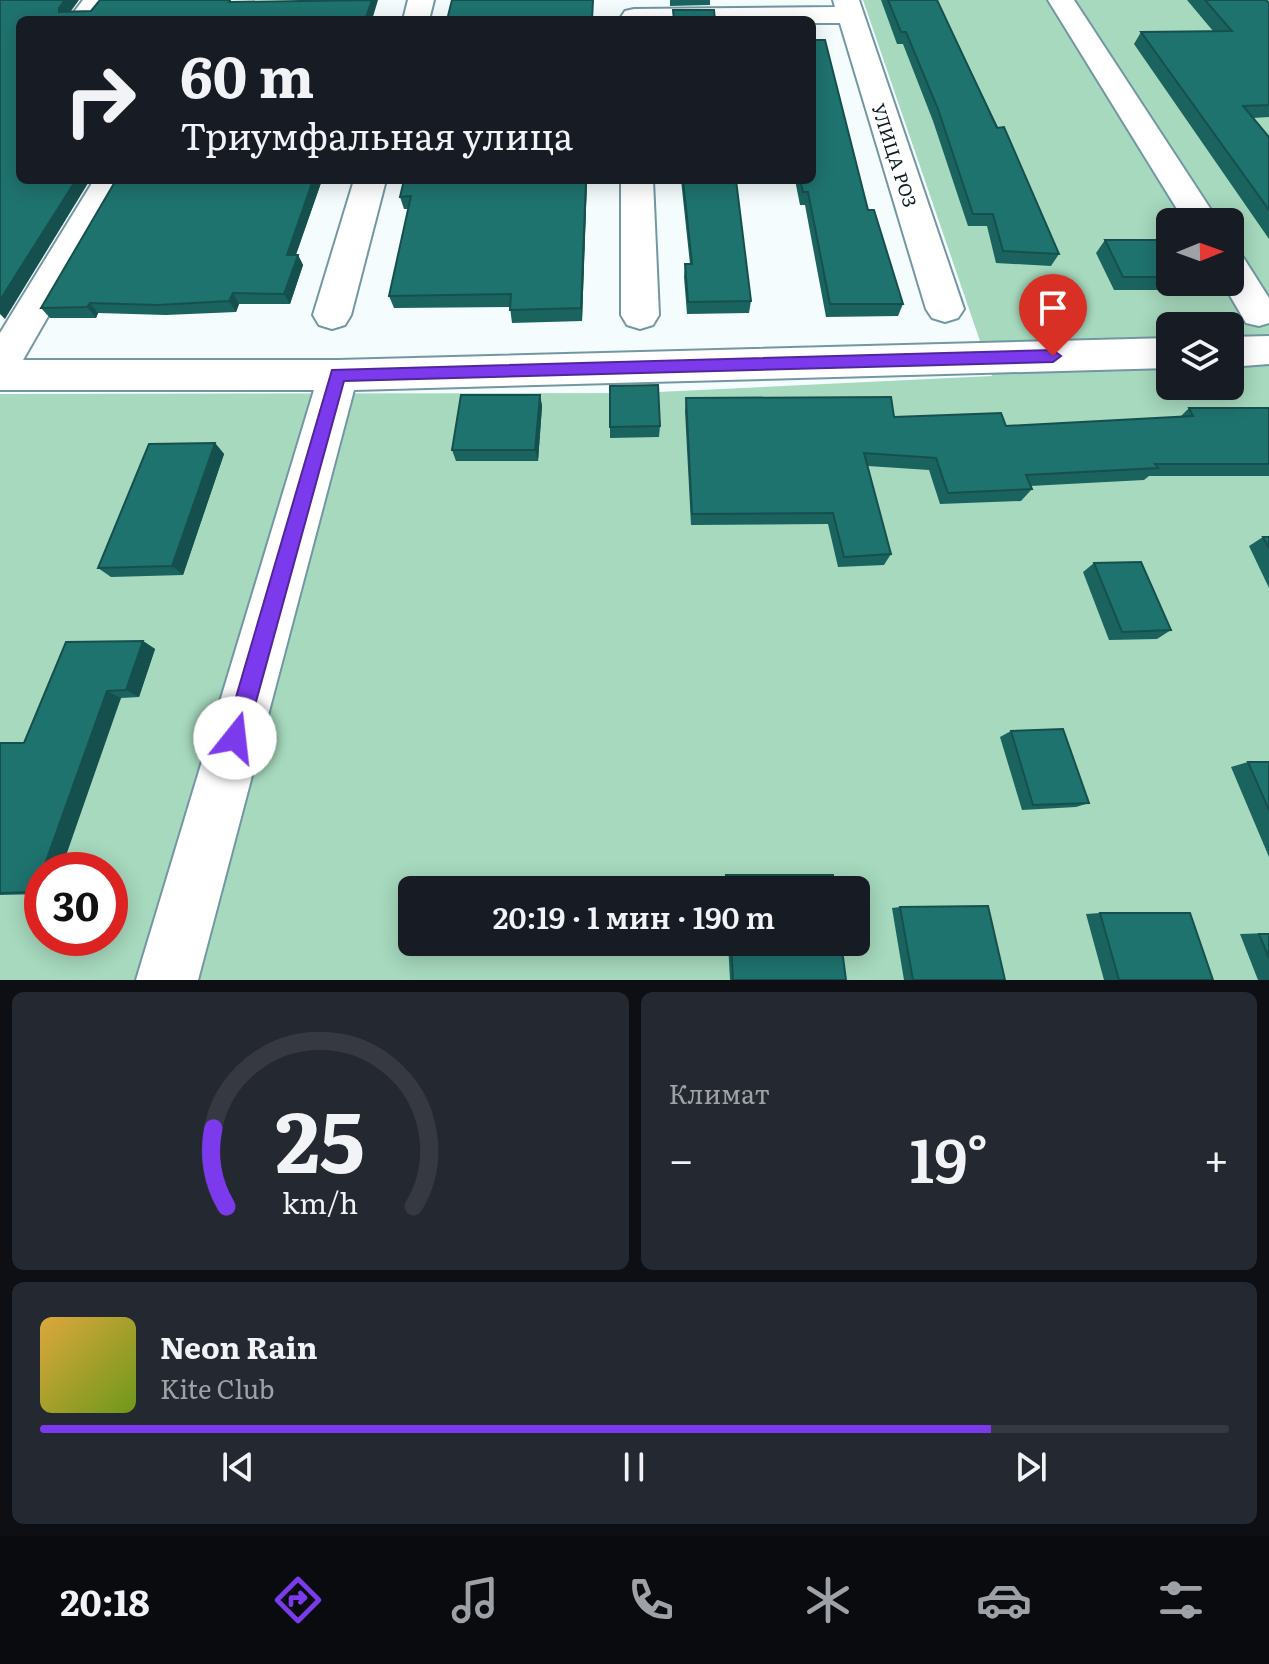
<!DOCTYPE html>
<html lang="ru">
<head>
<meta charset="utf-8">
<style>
	body { margin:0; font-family:Literata,serif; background:#242831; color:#f1f3f6; height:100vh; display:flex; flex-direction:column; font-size:30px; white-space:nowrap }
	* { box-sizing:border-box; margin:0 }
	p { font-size:26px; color:#9ea1a6 }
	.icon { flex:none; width:44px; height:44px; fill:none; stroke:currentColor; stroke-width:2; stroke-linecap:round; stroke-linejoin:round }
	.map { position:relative; height:980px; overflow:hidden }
	.details { display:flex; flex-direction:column; gap:12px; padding:12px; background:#0d0f14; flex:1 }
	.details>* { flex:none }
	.hud { position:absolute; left:16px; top:16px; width:800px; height:168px; border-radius:12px; box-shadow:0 4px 20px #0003; background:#171b24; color:#f1f3f6; overflow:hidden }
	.needle { width:52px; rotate:89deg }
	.controls { position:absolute; left:1156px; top:208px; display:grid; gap:16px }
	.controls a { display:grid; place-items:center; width:88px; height:88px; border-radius:12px; background:#171b24; box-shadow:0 4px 20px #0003; font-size:40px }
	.speed { position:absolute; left:24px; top:852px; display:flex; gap:16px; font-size:40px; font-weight:700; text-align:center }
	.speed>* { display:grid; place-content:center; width:104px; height:104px; border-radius:50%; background:#171b24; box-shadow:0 4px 20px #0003; line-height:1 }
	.speed .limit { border:12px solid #d22; background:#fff; color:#111 }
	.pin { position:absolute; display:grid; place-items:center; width:68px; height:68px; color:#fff; margin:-82px -34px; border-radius:50% 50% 50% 0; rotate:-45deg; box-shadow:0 0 8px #0007 }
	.pin .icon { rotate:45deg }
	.me { position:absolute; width:88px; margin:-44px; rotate:16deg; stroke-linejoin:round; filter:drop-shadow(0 0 6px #0008) }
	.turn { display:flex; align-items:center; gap:28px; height:168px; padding:0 32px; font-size:36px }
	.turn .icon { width:104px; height:104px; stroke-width:2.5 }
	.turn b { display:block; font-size:56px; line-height:68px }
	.big { font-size:60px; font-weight:600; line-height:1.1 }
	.details .card { flex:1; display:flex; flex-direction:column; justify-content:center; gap:12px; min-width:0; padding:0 28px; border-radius:12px; background:#242831 }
	.details .dial { align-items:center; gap:0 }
	.dial svg { height:208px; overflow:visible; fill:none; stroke:#363941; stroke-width:7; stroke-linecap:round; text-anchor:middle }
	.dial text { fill:#f1f3f6; stroke:none }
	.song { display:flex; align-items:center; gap:24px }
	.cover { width:96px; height:96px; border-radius:12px; background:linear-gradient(135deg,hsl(40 70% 55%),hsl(80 70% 35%)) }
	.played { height:8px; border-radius:4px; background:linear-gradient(90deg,#7c3aed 80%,#363941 80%) }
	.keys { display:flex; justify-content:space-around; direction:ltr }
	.heat { display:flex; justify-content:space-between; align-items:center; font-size:44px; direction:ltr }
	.details .tiles { flex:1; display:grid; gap:12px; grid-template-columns:1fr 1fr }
	.card:last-child { grid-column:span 2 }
	.trip { position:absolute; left:398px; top:876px; width:472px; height:80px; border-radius:12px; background:#171b24; box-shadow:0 4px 20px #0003; font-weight:600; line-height:80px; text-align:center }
	.dock { display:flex; height:128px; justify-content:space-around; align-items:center; background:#090b0e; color:#9ea1a6 }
	.dock .icon { width:56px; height:56px }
	.dock .current { color:#7c3aed }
	.dock b { font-size:36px; color:#f1f3f6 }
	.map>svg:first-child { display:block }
</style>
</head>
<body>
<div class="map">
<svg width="1269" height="980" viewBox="0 0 1269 980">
	<rect width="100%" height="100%" fill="#f4fcfe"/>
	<path fill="#a6d9be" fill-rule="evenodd" d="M863,0h406v980h-1269v-586l637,-1 355,-17zM1170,222h60v60h-60zM1170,326h60v60h-60zM42,870h68v68h-68zM412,890h444v52h-444z"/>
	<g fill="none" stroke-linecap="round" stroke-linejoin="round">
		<defs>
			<g id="street">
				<path d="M83,0h27l-15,20h-27z"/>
				<path d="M408,0h26l-5,20h-26z"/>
				<path d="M833,0h26l105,309 -6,9 -13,4 -13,-4 -6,-9 -86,-286h-28v-3h-189l-2,-3 4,-6 9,-2 201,-2z"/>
				<path d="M1048,0h26l145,222h-34z"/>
				<path d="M94,180h32l-103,180h315l832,-22v30l-816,22 -156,590h-62l178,-590h-314v-57z"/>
				<path d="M354,180h32l-35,135 -6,10 -13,4 -13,-4 -6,-10z"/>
				<path d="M621,180h32l6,135 -6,10 -13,4 -13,-4 -6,-10z"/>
				<path d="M1230,254l13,3 26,41v25l-10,3 -13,-3 -24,-41h8z"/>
				<path d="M1269,336v28l-39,3v-30z"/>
			</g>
		</defs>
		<use href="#street" stroke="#7297a3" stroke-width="4"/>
		<use href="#street" fill="#fff" fill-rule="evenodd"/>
	</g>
	<g fill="#1b635f">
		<path d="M670,0h40v5l-40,1z"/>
		<path d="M881,0h56l122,254 -8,12 -55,-3 -9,-37h-19l-35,-105 -30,-77h-6z"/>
		<path d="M1187,0h79l3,3v114l-16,1 16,19v102l-135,-195 7,-12 72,-1z"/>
		<path d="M116,180h206l-26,75h2l5,10 -13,39h-51l-3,8 -70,3 -68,-2 -2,5h-46l-9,-10z"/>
		<path d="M404,180h183l-5,141 -70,2 -2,-16 -116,1 -5,-12 19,-87h-4l-4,-12z"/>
		<path d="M681,180h55l15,121 -2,12 -62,1 -3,-37 1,-13h5z"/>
		<path d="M795,180h17l56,30 35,94 -5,12 -72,1 -21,-112h-5z"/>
		<path d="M1105,240l65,6v36h14l-6,8h-64l-18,-37z"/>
		<path d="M540,395l2,11 -4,55h-82l-4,-11z"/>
		<path d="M686,398l208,19 112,9 174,-9 9,-9h80v68h-120l-5,4 -114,6 2,3 -11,12 -81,3 -11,-34 -61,-4 23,88 -7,11 -46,2 -10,-43 -137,1 -6,-114z"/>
		<path d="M660,426l-1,11 -49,1v-11z"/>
		<path d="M215,443l9,11 -41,121 -72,2 -13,-9z"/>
		<path d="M1263,537h6v51l-20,-42z"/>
		<path d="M1094,563l77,67 -14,9 -48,1 -26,-68z"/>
		<path d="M143,641l12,8 -16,48 -18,1 -79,172v24l-42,1v-152h24z"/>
		<path d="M1011,731l78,72 -13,4 -54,3 -22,-73z"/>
		<path d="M1248,762h21v95l-38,-90z"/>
		<path d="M726,875l108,15h-110l-1,-13z"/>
		<path d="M900,907l105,73h-101l-12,-72z"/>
		<path d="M1100,913l113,67h-109l-18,-66z"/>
		<path d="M1269,933v47h-11l-18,-46z"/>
		<path d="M728,942h113l5,38h-116z"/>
	</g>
	<g fill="#16504e">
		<path d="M65,0h14l-13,18 -7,-6v-4z"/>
		<path d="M372,0h6l-6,20h-7z"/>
		<path d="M76,180h14l-85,139 -5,-5v-14z"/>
		<path d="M313,180h9l-30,85 -5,-10z"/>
		<path d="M586,180h1l-5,141 -1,-13z"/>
		<path d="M298,255l5,10 -13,39 -6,-10z"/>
		<path d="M233,293l6,11 -3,8 -7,-11z"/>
		<path d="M90,303l8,10 -2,5 -9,-11z"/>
		<path d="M540,395l2,11 -4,55 -3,-11z"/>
		<path d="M215,443l9,11 -41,121 -11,-9z"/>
		<path d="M143,641l12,8 -16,48 -13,-7z"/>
		<path d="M107,691l14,7 -60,172h-18z"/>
		<path d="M42,872v21l-7,-1z"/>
	</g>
	<g fill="#1f736f" stroke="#16504e" stroke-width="2">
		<path d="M0,0h65l-6,8v4l32,-1 9,-11h130l-1,2 143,-2 -7,20h-345v160h56l-76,120z"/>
		<path d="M452,0h141l-1,20h-145z"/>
		<path d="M888,0h49l60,128 7,-1 55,127 -56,-3 -10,-37h-20l-35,-105 -32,-77h-5z"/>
		<path d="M1205,0h61l3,3v102l-26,1 26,31v73l-128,-178 91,-1z"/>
		<path d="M673,10h41l1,10h-41z"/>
		<path d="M812,40h13l43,170h6l29,94h-73l-22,-112h-5l-3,-12h12z"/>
		<path d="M116,180h197l-26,75h11l-14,39 -51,-1 -4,8 -71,4 -68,-2 -3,4 -46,1z"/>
		<path d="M404,180h182l-5,128 -71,2 1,-16 -122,2 22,-100 -11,1z"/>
		<path d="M683,180h53l15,121 -63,1 -3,-38h7z"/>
		<path d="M1105,240h61l4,6v31h-47z"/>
		<path d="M658,385l2,41 -50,1v-41z"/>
		<path d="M461,395h79l-5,55h-83z"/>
		<path d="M891,397l3,20 107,-4 5,13 187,-10 -4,-8h80v56h-114l3,4 -132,7 6,14 -84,4 -12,-35 -72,-5 27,101 -47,3 -11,-44 -141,1 -6,-116z"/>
		<path d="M215,443l-43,123 -74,2 51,-124z"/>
		<path d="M1263,537h6v11z"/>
		<path d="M1141,562l30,68 -49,2 -28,-69z"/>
		<path d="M143,641l-17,49 -19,1 -72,201 -35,1v-150h24l42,-101z"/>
		<path d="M1063,729l26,74 -56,2 -22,-74z"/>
		<path d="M1248,762h21v48z"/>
		<path d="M726,875h107l1,15h-107z"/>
		<path d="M988,906l17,74h-92l-13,-73z"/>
		<path d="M1100,913h90l23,67h-94z"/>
		<path d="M1259,934h10v24z"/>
		<path d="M731,942h110l5,38h-113z"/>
	</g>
	<path fill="#7c3aed" stroke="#51269a" stroke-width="2" d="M1053,350l8,6 -8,6 -709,19 -98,357 -3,8 -8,3 -7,-3 -4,-8 108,-368z"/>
	<g text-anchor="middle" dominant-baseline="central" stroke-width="8" stroke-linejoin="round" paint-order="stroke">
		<g font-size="18" fill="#0e1d22" stroke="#fff">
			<text transform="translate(895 155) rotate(72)">УЛИЦА РОЗ</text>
		</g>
	</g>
</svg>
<div class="controls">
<a><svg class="needle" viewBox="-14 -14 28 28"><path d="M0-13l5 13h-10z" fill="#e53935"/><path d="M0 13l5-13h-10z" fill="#9ea1a6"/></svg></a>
<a><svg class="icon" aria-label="layers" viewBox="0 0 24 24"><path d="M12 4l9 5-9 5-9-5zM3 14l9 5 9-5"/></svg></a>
</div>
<div class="speed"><div class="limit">30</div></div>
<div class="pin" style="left:1053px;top:356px;background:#d93025"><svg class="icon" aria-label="arrive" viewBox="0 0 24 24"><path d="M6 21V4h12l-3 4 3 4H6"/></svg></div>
<svg class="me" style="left:235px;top:738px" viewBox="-20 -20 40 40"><circle r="19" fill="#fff"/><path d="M0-13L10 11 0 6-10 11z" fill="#7c3aed"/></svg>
<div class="trip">20:19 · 1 мин · 190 m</div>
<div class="hud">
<div class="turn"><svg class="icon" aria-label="right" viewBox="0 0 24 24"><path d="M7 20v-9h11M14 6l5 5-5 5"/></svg><div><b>60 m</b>Триумфальная улица</div></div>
</div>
</div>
<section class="details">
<div class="tiles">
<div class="card dial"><svg viewBox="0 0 100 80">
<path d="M14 69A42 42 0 1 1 86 69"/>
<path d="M14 69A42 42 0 0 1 9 39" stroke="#7c3aed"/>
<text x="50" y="56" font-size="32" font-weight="700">25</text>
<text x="50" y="72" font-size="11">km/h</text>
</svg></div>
<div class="card"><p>Климат</p>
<div class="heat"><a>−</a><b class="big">19°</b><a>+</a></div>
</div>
<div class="card">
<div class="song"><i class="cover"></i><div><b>Neon Rain</b><p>Kite Club</p></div></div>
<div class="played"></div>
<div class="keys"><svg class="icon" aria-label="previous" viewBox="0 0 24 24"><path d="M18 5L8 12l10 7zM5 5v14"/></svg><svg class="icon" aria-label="pause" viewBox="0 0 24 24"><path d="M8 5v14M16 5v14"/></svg><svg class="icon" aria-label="next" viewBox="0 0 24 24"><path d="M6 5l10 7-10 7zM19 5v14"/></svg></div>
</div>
</div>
</section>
<nav class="dock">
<b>20:18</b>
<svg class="icon current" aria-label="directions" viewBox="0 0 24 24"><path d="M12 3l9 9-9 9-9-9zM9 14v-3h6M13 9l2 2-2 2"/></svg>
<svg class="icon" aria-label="music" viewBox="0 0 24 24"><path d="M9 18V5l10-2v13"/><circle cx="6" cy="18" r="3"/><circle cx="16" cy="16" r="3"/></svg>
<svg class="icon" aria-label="phone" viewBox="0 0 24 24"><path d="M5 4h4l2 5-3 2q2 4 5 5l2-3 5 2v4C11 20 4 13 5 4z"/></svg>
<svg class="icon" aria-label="climate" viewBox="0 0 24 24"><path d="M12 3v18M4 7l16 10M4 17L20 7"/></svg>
<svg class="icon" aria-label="car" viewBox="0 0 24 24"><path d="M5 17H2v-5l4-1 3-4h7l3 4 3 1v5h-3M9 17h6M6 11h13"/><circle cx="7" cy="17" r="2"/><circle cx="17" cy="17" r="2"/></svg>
<svg class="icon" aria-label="filters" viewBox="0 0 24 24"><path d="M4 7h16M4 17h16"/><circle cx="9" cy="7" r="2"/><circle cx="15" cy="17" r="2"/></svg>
</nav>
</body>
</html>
